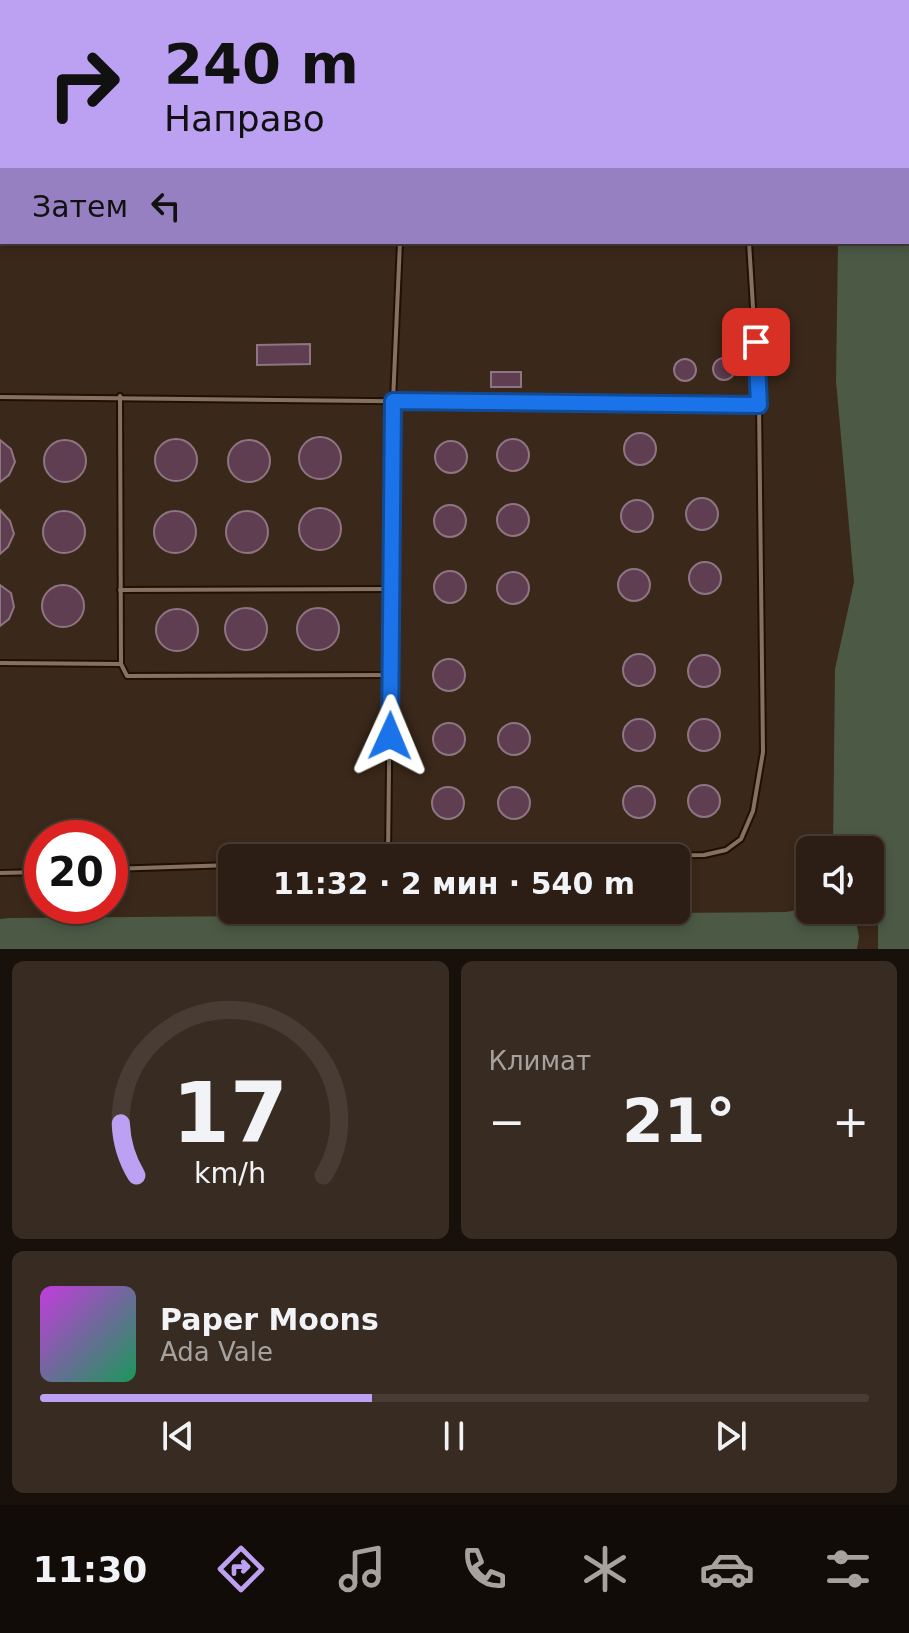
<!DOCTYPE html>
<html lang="ru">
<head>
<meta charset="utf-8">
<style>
	body { margin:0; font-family:"DejaVu Sans",sans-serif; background:#382b22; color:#f1f3f6; height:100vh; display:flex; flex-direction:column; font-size:30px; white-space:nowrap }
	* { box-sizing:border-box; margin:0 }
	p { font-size:26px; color:#a6a2a0 }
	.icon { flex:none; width:44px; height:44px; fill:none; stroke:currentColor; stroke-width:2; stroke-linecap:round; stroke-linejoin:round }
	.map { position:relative; height:949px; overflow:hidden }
	.drawer { display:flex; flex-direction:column; gap:12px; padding:12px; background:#18100b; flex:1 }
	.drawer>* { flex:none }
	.top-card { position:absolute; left:0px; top:0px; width:910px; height:244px; box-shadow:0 4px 12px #0003,0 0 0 2px #483c34; background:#bca0f2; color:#111; overflow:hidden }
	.controls { position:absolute; left:796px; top:836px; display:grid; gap:16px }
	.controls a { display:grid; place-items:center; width:88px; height:88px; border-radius:12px; background:#2c1e14; box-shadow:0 4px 12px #0003,0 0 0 2px #483c34; font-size:40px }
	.speed { position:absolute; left:24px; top:820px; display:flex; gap:16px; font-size:40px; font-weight:700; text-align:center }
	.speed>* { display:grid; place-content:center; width:104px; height:104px; border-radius:50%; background:#2c1e14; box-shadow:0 4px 12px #0003,0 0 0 2px #483c34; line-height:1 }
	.speed .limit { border:12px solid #d22; background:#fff; color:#111 }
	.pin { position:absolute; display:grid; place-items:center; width:68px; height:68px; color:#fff; margin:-34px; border-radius:16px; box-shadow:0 4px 12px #0006 }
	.me { position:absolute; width:88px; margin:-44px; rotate:1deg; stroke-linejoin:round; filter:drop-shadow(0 0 6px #0008) }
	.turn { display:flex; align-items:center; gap:28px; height:168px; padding:0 32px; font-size:36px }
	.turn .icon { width:104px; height:104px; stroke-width:2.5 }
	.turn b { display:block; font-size:56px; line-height:68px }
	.then { display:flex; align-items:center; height:76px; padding:0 32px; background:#0003; gap:16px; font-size:30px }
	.big { font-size:60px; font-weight:700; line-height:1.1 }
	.drawer .widget { flex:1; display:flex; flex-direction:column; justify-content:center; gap:12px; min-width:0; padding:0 28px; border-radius:12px; background:#382b22 }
	.drawer .dial { align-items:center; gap:0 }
	.dial svg { height:208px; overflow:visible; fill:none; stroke:#483c34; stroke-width:7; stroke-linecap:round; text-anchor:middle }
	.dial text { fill:#f1f3f6; stroke:none }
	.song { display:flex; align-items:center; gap:24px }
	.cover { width:96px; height:96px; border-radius:12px; background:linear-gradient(135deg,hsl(290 70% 55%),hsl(150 70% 35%)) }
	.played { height:8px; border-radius:4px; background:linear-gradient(90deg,#bca0f2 40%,#483c34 40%) }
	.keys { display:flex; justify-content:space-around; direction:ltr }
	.heat { display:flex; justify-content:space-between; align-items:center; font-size:44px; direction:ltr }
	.drawer .tiles { flex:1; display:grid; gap:12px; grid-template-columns:1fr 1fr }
	.widget:last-child { grid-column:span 2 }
	.trip { position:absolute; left:218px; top:844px; width:472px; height:80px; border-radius:12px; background:#2c1e14; box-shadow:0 4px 12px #0003,0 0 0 2px #483c34; font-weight:700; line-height:80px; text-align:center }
	.tab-bar { display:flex; height:128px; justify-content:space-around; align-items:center; background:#120c08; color:#a6a2a0 }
	.tab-bar .icon { width:56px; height:56px }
	.tab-bar .active { color:#bca0f2 }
	.tab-bar b { font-size:36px; color:#f1f3f6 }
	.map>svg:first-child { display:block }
</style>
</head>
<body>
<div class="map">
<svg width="909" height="949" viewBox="0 0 909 949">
	<rect width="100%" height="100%" fill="#3a281a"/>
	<g fill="#4b5945">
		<path d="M338,0h571v949h-31v-49l-8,-1v-49h-37l2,-181 19,-87 -18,-201 2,-139h70v-240h-574z"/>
		<path d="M810,908l31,2 14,6 4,21 -2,12h-857v-30l10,-1 776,-6z"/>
	</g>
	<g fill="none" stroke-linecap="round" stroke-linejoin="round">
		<path stroke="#475253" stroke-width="3" d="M667,2l1,-2"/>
	</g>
	<g fill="#603e52" stroke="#8d7582" stroke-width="2">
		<path d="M310,344v20l-53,1v-20z"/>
		<circle cx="724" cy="369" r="11"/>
		<circle cx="685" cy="370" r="11"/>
		<rect x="491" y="372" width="30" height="15"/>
		<circle cx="640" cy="449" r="16"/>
		<circle cx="320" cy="458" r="21"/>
		<circle cx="513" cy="455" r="16"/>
		<circle cx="176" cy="460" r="21"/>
		<path d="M0,440l11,9 4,13 -6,13 -9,7z"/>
		<circle cx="65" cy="461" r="21"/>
		<circle cx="249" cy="461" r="21"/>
		<circle cx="451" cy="457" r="16"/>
		<circle cx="702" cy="514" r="16"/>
		<circle cx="637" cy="516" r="16"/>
		<circle cx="513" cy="520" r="16"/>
		<circle cx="450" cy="521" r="16"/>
		<circle cx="320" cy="529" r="21"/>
		<path d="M0,510l10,11 4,13 -6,13 -8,7z"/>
		<circle cx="247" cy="532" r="21"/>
		<circle cx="175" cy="532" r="21"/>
		<circle cx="64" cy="532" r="21"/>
		<circle cx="705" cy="578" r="16"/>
		<circle cx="634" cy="585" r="16"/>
		<circle cx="450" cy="587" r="16"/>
		<circle cx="513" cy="588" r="16"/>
		<path d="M0,585l11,8 3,14 -5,12 -9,7z"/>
		<circle cx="63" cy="606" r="21"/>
		<circle cx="318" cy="629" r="21"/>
		<circle cx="246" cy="629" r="21"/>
		<circle cx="177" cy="630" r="21"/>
		<circle cx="639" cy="670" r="16"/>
		<circle cx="704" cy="671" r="16"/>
		<circle cx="449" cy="675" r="16"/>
		<circle cx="639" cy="735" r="16"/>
		<circle cx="704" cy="735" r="16"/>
		<circle cx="514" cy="739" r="16"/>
		<circle cx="449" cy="739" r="16"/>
		<circle cx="704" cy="801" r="16"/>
		<circle cx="639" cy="802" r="16"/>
		<circle cx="514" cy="803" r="16"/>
		<circle cx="448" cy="803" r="16"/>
	</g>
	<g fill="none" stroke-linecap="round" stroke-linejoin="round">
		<defs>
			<g id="lane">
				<path d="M54,0l4,2"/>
				<path d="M232,0l5,2"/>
				<path d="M30,2l3,-2"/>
				<path d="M113,2l3,-2"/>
				<path d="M241,2l1,-2"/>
				<path d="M749,242l10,163"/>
				<path d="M120,396l1,268"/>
				<path d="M0,397l759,8 4,347 -10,59 -12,28 -15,11 -22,5 -257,3"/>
				<path d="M120,590l271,-1"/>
				<path d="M0,663l121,1 6,12 263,-1"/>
				<path d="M388,858l5,-457 7,-159"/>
				<path d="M110,869l122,-4"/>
				<path d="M0,873l42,-1"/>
			</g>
			<path id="street" d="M0,168h2"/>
		</defs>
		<use href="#lane" stroke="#201004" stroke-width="8"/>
		<use href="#street" stroke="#201004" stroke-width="12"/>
		<use href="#lane" stroke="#867161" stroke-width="4"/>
		<use href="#street" stroke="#867161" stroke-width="8"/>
	</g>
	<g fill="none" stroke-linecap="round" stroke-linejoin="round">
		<defs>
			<path id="route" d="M390,736l3,-335 366,4 -3,-63"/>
		</defs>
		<use href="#route" stroke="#114b97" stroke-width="20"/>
		<use href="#route" stroke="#1a73e8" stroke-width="14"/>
	</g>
</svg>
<div class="controls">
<a><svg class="icon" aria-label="sound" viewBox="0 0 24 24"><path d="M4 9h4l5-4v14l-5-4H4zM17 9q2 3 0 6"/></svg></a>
</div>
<div class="speed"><div class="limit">20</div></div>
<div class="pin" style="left:756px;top:342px;background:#d93025"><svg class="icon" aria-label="arrive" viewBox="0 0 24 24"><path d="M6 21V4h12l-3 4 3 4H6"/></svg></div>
<svg class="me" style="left:390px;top:736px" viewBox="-20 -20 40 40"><path d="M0-17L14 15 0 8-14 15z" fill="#1a73e8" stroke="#fff" stroke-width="4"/></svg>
<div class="trip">11:32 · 2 мин · 540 m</div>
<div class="top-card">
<div class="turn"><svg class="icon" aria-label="right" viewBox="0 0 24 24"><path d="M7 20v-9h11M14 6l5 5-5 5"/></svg><div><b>240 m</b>Направо</div></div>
<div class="then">Затем<svg class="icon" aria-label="left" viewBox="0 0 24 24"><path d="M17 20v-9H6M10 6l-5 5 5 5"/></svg></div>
</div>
</div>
<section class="drawer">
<div class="tiles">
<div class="widget dial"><svg viewBox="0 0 100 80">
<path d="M14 69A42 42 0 1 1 86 69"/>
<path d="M14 69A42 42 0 0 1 8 49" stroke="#bca0f2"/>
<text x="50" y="56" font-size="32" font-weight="700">17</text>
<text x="50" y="72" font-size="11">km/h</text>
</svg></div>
<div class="widget"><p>Климат</p>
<div class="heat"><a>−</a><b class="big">21°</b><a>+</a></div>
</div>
<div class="widget">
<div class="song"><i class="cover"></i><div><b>Paper Moons</b><p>Ada Vale</p></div></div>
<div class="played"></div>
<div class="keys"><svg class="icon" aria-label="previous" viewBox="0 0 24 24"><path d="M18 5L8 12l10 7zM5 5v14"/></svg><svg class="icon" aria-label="pause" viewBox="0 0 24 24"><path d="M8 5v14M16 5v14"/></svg><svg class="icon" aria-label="next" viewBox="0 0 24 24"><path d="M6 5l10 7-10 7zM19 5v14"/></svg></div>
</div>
</div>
</section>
<nav class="tab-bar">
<b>11:30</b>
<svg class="icon active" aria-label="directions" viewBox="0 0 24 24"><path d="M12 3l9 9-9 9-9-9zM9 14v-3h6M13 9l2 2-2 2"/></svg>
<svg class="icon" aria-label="music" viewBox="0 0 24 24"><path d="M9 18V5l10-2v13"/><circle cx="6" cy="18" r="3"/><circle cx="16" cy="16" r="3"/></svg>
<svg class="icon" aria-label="phone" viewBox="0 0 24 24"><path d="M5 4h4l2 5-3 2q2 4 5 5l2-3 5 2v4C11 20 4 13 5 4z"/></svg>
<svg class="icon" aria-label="climate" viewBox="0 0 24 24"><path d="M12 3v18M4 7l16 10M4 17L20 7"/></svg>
<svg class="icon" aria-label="car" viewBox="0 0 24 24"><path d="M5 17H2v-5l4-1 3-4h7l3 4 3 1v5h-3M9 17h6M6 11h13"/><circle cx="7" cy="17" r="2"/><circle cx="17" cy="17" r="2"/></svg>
<svg class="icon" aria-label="filters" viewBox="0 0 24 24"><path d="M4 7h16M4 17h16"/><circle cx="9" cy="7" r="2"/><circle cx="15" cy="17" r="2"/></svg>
</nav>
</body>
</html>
